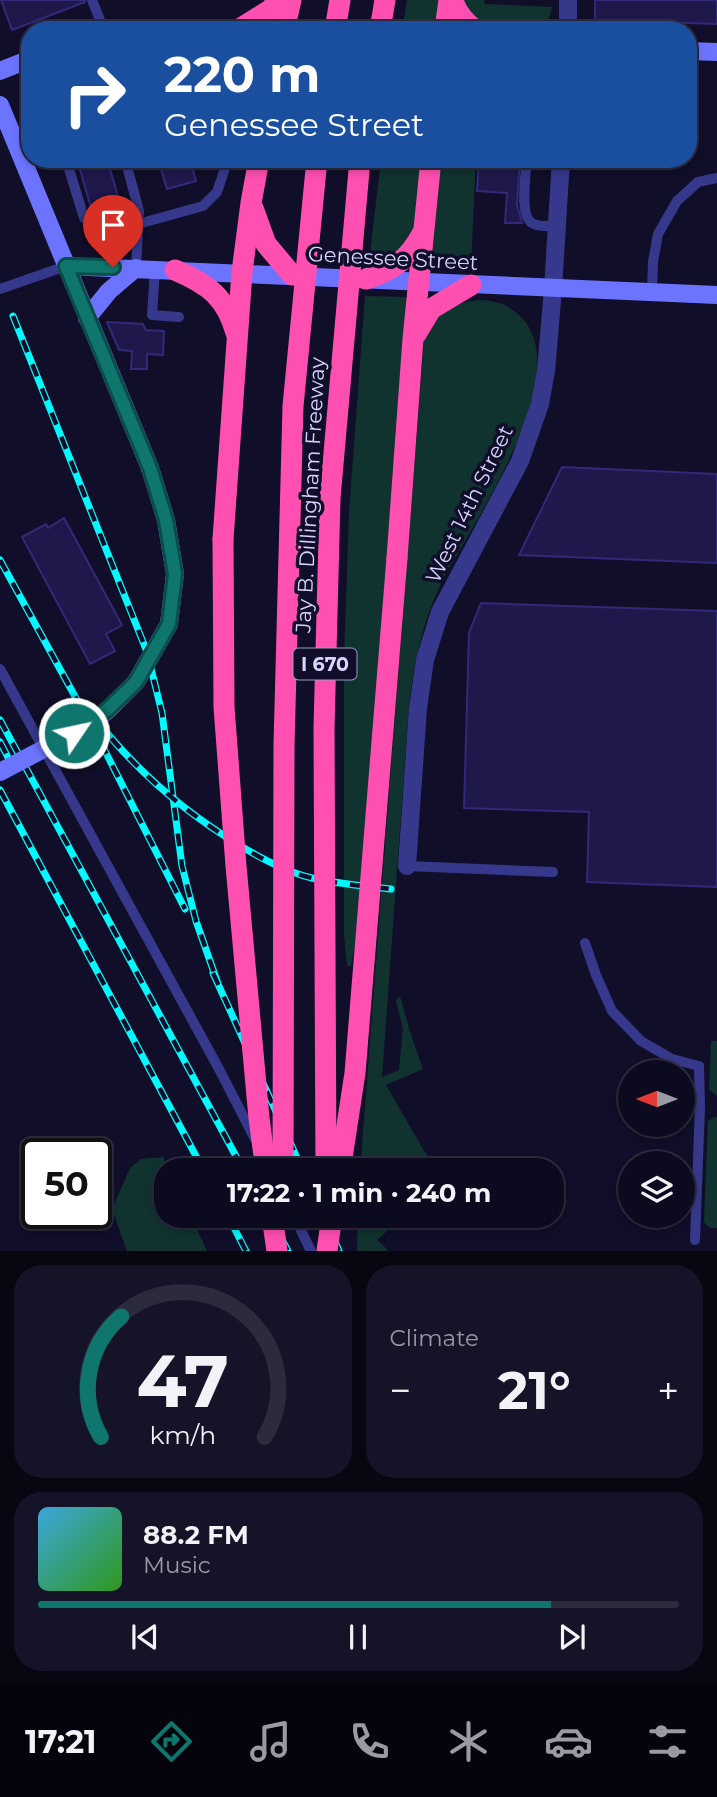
<!DOCTYPE html>
<html lang="en">
<head>
<meta charset="utf-8">
<style>
	body { margin:0; font-family:Montserrat,sans-serif; background:#151328; color:#f1f3f6; height:100vh; display:flex; flex-direction:column; font-size:26px; white-space:nowrap }
	* { box-sizing:border-box; margin:0 }
	p { font-size:23px; color:#9a9aa4 }
	.icon { flex:none; width:38px; height:38px; fill:none; stroke:currentColor; stroke-width:2; stroke-linecap:round; stroke-linejoin:round }
	.map { position:relative; height:1251px; overflow:hidden }
	.panel { display:flex; flex-direction:column; gap:14px; padding:14px; background:#070611; flex:1 }
	.panel>* { flex:none }
	.hud { position:absolute; left:21px; top:21px; width:676px; height:147px; border-radius:28px; box-shadow:0 4px 10px #0003,0 0 0 2px #2c2b3d; background:#1a4fa0; color:#fff; overflow:hidden }
	.needle { width:46px; rotate:270deg }
	.fabs { position:absolute; left:618px; top:1060px; display:grid; gap:14px }
	.fabs a { display:grid; place-items:center; width:77px; height:77px; border-radius:50%; background:#0c0a1f; box-shadow:0 4px 10px #0003,0 0 0 2px #2c2b3d; font-size:35px }
	.speed { position:absolute; left:21px; top:1138px; display:flex; gap:14px; font-size:35px; font-weight:700; text-align:center }
	.speed>* { display:grid; place-content:center; width:91px; height:91px; border-radius:50%; background:#0c0a1f; box-shadow:0 4px 10px #0003,0 0 0 2px #2c2b3d; line-height:1 }
	.speed .limit { border:4px solid #111; border-radius:10px; background:#fff; color:#111 }
	.pin { position:absolute; display:grid; place-items:center; width:60px; height:60px; color:#fff; margin:-72px -30px; border-radius:50% 50% 50% 0; rotate:-45deg; box-shadow:0 0 7px #0007 }
	.pin .icon { rotate:45deg }
	.me { position:absolute; width:77px; margin:-38px; rotate:56deg; stroke-linejoin:round; filter:drop-shadow(0 0 5px #0008) }
	.turn { display:flex; align-items:center; gap:24px; height:147px; padding:0 28px; font-size:32px }
	.turn .icon { width:91px; height:91px; stroke-width:2.5 }
	.turn b { display:block; font-size:49px; line-height:60px }
	.big { font-size:52px; font-weight:700; line-height:1.1 }
	.panel .tile { flex:1; display:flex; flex-direction:column; justify-content:center; gap:10px; min-width:0; padding:0 24px; border-radius:28px; background:#151328 }
	.panel .dial { align-items:center; gap:0 }
	.dial svg { height:182px; overflow:visible; fill:none; stroke:#2c2b3d; stroke-width:7; stroke-linecap:round; text-anchor:middle }
	.dial text { fill:#f1f3f6; stroke:none }
	.song { display:flex; align-items:center; gap:21px }
	.cover { width:84px; height:84px; border-radius:10px; background:linear-gradient(135deg,hsl(200 70% 55%),hsl(110 70% 35%)) }
	.played { height:7px; border-radius:4px; background:linear-gradient(90deg,#0f766e 80%,#2c2b3d 80%) }
	.keys { display:flex; justify-content:space-around; direction:ltr }
	.heat { display:flex; justify-content:space-between; align-items:center; font-size:38px; direction:ltr }
	.panel .tiles { flex:1; display:grid; gap:14px; grid-template-columns:1fr 1fr }
	.tile:last-child { grid-column:span 2 }
	.trip { position:absolute; left:154px; top:1158px; width:410px; height:70px; border-radius:28px; background:#0c0a1f; box-shadow:0 4px 10px #0003,0 0 0 2px #2c2b3d; font-weight:700; line-height:70px; text-align:center }
	.menu { display:flex; height:112px; justify-content:space-around; align-items:center; background:#05040c; color:#9a9aa4 }
	.menu .icon { width:49px; height:49px }
	.menu .on { color:#0f766e }
	.menu b { font-size:32px; color:#f1f3f6 }
	.map>svg:first-child { display:block }
</style>
</head>
<body>
<div class="map">
<svg width="717" height="1251" viewBox="0 0 717 1251">
	<rect width="100%" height="100%" fill="#100e29"/>
	<g fill="#10332f">
		<path d="M407,0h32l-3,23 -5,4 -28,-1z"/>
		<path d="M463,0h21l1,4 67,3c-1,8 -5,18 -14,22 -8,3 -48,1 -55,-3 -10,-6 -14,-16 -20,-26z"/>
		<path d="M381,159h41l-8,71c-10,18 -24,32 -45,32z"/>
		<path d="M439,159h37l-5,107 -37,-1 -4,-2z"/>
		<path d="M365,296l40,1 4,4 -53,638 -5,27h-4l-3,-31v-276l5,-147z"/>
		<path d="M480,300c16,1 27,4 39,15 62,57 -51,214 -79,271 -18,38 -26,78 -31,119l-27,372 17,-7 4,-41 -7,-28 4,-5 10,36 13,37 -37,16 37,64 16,22h-79l64,-830c10,-29 27,-38 56,-41z"/>
		<path d="M711,1041h6v55l-8,-6z"/>
		<path d="M714,1117h3v111h-7l-6,-6 4,-101z"/>
		<path d="M163,1157l6,14h-3v45h25l16,35h-80l-15,-42 18,-41 11,-9z"/>
		<path d="M358,1216h45l-26,24 12,11h-32z"/>
	</g>
	<g fill="#1f184b" stroke="#332979" stroke-width="2">
		<path d="M1,0h84v2l-73,28z"/>
		<path d="M595,0h122v24l-122,-4z"/>
		<path d="M77,159h30l12,41 -28,8z"/>
		<path d="M158,159h32l6,22 -29,8z"/>
		<path d="M479,159h41l-3,46 5,18h-17l2,-30 -30,-2z"/>
		<path d="M107,322l36,2 3,6 18,1 -1,24 -16,-1v15h-16l1,-18 -13,-1z"/>
		<path d="M562,467l155,7v89l-198,-8z"/>
		<path d="M64,518l58,107 -16,9 9,17 -25,13 -68,-127 24,-13 2,4z"/>
		<path d="M481,603l236,8v276l-130,-5 2,-70 -125,-4 5,-175z"/>
	</g>
	<g fill="none" stroke-linecap="round" stroke-linejoin="round">
		<g stroke="#36398b" stroke-width="10">
			<path d="M92,0l12,30"/>
			<path d="M66,159l18,59 17,5 37,1 65,-18 14,-14 11,-33"/>
			<path d="M125,159l14,52 -3,57"/>
			<path d="M527,159c-1,14 -9,60 7,65 6,3 16,2 23,2"/>
			<path d="M155,269l-3,46 27,2"/>
			<path d="M0,289l66,-23"/>
			<path d="M652,292l1,-30 5,-28 19,-33 21,-19 19,-4"/>
			<path d="M0,669l219,400 36,70"/>
			<path d="M407,866l146,6"/>
			<path d="M585,943l11,32 16,36 29,30 31,18 27,7 1,40 -5,134"/>
			<path d="M294,1216l17,35"/>
		</g>
		<g stroke="#36398b" stroke-width="18">
			<path d="M568,30v-30"/>
			<path d="M407,866l11,-158 7,-48 15,-48 80,-151 20,-57 6,-33 7,-82 8,-130"/>
		</g>
		<g stroke="#6c74ff" stroke-width="18">
			<path d="M688,51l29,1"/>
			<path d="M0,71l30,-12"/>
			<path d="M0,105l150,363"/>
			<path d="M66,266c217,8 434,21 651,29"/>
			<path d="M87,318l22,-27 27,-23"/>
		</g>
		<g stroke="#ff50b1" stroke-width="21">
			<path d="M453,0c3,12 12,22 22,30"/>
			<path d="M238,30l32,-20 9,-10"/>
			<path d="M284,30l7,-30"/>
			<path d="M335,30l5,-30"/>
			<path d="M380,30l5,-30"/>
			<path d="M445,30l4,-30"/>
			<path d="M253,208l13,36 26,31"/>
			<path d="M175,270c33,14 51,27 61,63"/>
			<path d="M366,279c27,-9 42,-19 56,-45"/>
			<path d="M416,334l15,-25 40,-24"/>
			<path d="M223,539l19,-267 9,-69 8,-44"/>
			<path d="M397,558l16,-219 18,-180"/>
		</g>
		<defs>
			<g id="rail">
				<path d="M13,316l134,336 15,61 20,153 14,55 21,60"/>
				<path d="M0,560l105,191 80,158"/>
				<path d="M95,718c40,52 88,93 144,127 23,14 47,27 73,33 26,6 53,8 79,11"/>
				<path d="M0,720l244,451"/>
				<path d="M0,742l12,23"/>
				<path d="M0,790l204,381"/>
				<path d="M213,973l90,198"/>
				<path d="M228,1216l18,35"/>
				<path d="M269,1216l19,35"/>
				<path d="M324,1216l15,35"/>
			</g>
		</defs>
		<use href="#rail" stroke="#01f9ff" stroke-width="7"/>
		<use href="#rail" stroke="#100e29" stroke-width="4.5" stroke-dasharray="13" stroke-linecap="butt"/>
		<path stroke="#6c74ff" stroke-width="18" d="M0,772l74,-39 33,-22 29,-29 33,-58 6,-50 -9,-54 -16,-52"/>
		<g stroke="#ff50b1" stroke-width="21">
			<path d="M223,539l1,168 12,159 23,252 7,53"/>
			<path d="M283,1171l1,-426 9,-339 24,-247"/>
			<path d="M326,1171l-2,-443 6,-230 30,-339"/>
			<path d="M340,1171l15,-98 42,-515"/>
			<path d="M272,1216l5,35"/>
			<path d="M327,1251l5,-35"/>
		</g>
	</g>
	<g fill="none" stroke-linecap="round" stroke-linejoin="round">
		<defs>
			<path id="route" d="M74,733l33,-23 29,-28 33,-58 6,-50 -9,-54 -16,-52 -84,-202 47,1"/>
		</defs>
		<use href="#route" stroke="#0a4d48" stroke-width="18"/>
		<use href="#route" stroke="#0f766e" stroke-width="12"/>
	</g>
	<g text-anchor="middle" dominant-baseline="central" stroke-width="7" stroke-linejoin="round" paint-order="stroke">
		<rect fill="#100e29" stroke="#9b99bf" stroke-width="2" x="293.5" y="648.5" width="63" height="31" rx="5"/>
		<g font-size="19" font-weight="bold" fill="#d7d5ff">
			<text x="325" y="664">I 670</text>
		</g>
		<g font-size="21" fill="#d7d5ff" stroke="#100e29">
			<text transform="translate(393 258) rotate(3)">Genessee Street</text>
			<text transform="translate(310 495) rotate(-87)">Jay B. Dillingham Freeway</text>
			<text transform="translate(469 504) rotate(-64)">West 14th Street</text>
		</g>
	</g>
</svg>
<div class="fabs">
<a><svg class="needle" viewBox="-14 -14 28 28"><path d="M0-13l5 13h-10z" fill="#e53935"/><path d="M0 13l5-13h-10z" fill="#9a9aa4"/></svg></a>
<a><svg class="icon" aria-label="layers" viewBox="0 0 24 24"><path d="M12 4l9 5-9 5-9-5zM3 14l9 5 9-5"/></svg></a>
</div>
<div class="speed"><div class="limit">50</div></div>
<div class="pin" style="left:113px;top:267px;background:#d93025"><svg class="icon" aria-label="arrive" viewBox="0 0 24 24"><path d="M6 21V4h12l-3 4 3 4H6"/></svg></div>
<svg class="me" style="left:74px;top:733px" viewBox="-20 -20 40 40"><circle r="17" fill="#0f766e" stroke="#fff" stroke-width="3"/><path d="M0-11L8 9 0 5-8 9z" fill="#fff"/></svg>
<div class="trip">17:22 · 1 min · 240 m</div>
<div class="hud">
<div class="turn"><svg class="icon" aria-label="right" viewBox="0 0 24 24"><path d="M7 20v-9h11M14 6l5 5-5 5"/></svg><div><b>220 m</b>Genessee Street</div></div>
</div>
</div>
<section class="panel">
<div class="tiles">
<div class="tile dial"><svg viewBox="0 0 100 80">
<path d="M14 69A42 42 0 1 1 86 69"/>
<path d="M14 69A42 42 0 0 1 23 16" stroke="#0f766e"/>
<text x="50" y="56" font-size="32" font-weight="700">47</text>
<text x="50" y="72" font-size="11">km/h</text>
</svg></div>
<div class="tile"><p>Climate</p>
<div class="heat"><a>−</a><b class="big">21°</b><a>+</a></div>
</div>
<div class="tile">
<div class="song"><i class="cover"></i><div><b>88.2 FM</b><p>Music</p></div></div>
<div class="played"></div>
<div class="keys"><svg class="icon" aria-label="previous" viewBox="0 0 24 24"><path d="M18 5L8 12l10 7zM5 5v14"/></svg><svg class="icon" aria-label="pause" viewBox="0 0 24 24"><path d="M8 5v14M16 5v14"/></svg><svg class="icon" aria-label="next" viewBox="0 0 24 24"><path d="M6 5l10 7-10 7zM19 5v14"/></svg></div>
</div>
</div>
</section>
<nav class="menu">
<b>17:21</b>
<svg class="icon on" aria-label="directions" viewBox="0 0 24 24"><path d="M12 3l9 9-9 9-9-9zM9 14v-3h6M13 9l2 2-2 2"/></svg>
<svg class="icon" aria-label="music" viewBox="0 0 24 24"><path d="M9 18V5l10-2v13"/><circle cx="6" cy="18" r="3"/><circle cx="16" cy="16" r="3"/></svg>
<svg class="icon" aria-label="phone" viewBox="0 0 24 24"><path d="M5 4h4l2 5-3 2q2 4 5 5l2-3 5 2v4C11 20 4 13 5 4z"/></svg>
<svg class="icon" aria-label="climate" viewBox="0 0 24 24"><path d="M12 3v18M4 7l16 10M4 17L20 7"/></svg>
<svg class="icon" aria-label="car" viewBox="0 0 24 24"><path d="M5 17H2v-5l4-1 3-4h7l3 4 3 1v5h-3M9 17h6M6 11h13"/><circle cx="7" cy="17" r="2"/><circle cx="17" cy="17" r="2"/></svg>
<svg class="icon" aria-label="filters" viewBox="0 0 24 24"><path d="M4 7h16M4 17h16"/><circle cx="9" cy="7" r="2"/><circle cx="15" cy="17" r="2"/></svg>
</nav>
</body>
</html>
